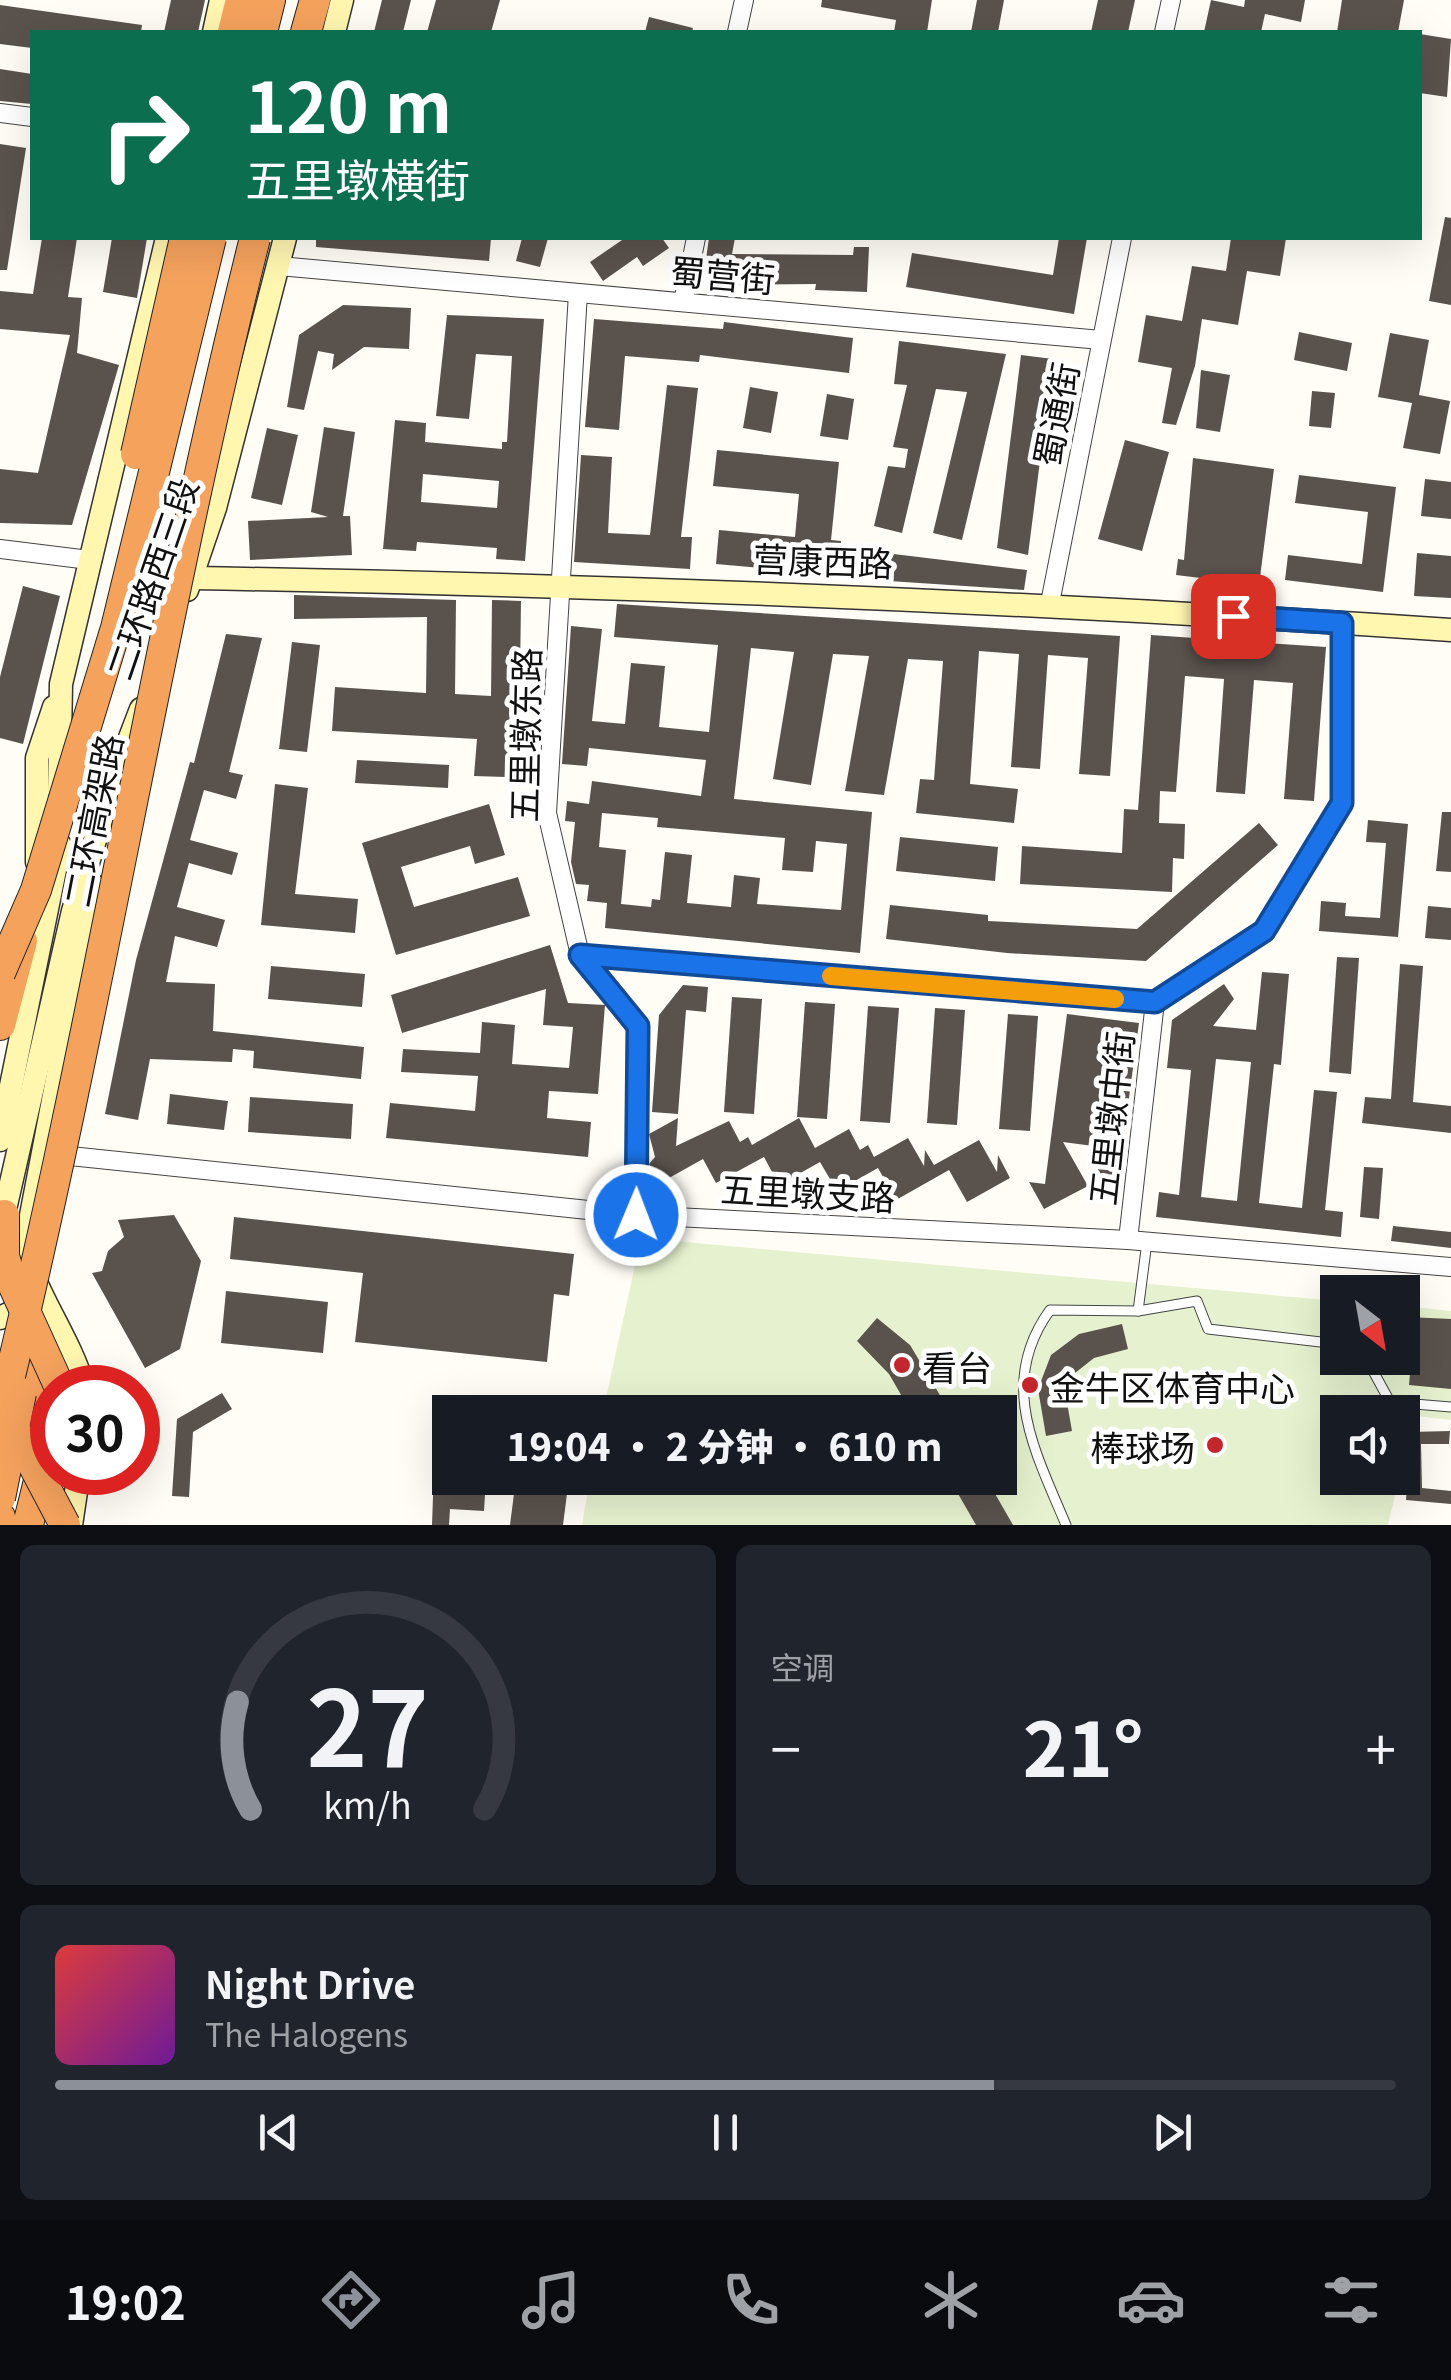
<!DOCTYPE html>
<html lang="zh">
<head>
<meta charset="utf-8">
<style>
	body { margin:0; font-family:Georgia,"Noto Sans SC",serif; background:#20242c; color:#f1f3f6; height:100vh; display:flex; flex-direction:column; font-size:38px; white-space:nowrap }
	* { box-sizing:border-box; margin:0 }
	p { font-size:32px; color:#9ea1a6 }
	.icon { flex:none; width:55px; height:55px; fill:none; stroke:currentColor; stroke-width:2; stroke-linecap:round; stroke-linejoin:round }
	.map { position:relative; height:1525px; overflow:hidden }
	.drawer { display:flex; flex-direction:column; gap:20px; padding:20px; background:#0d0f14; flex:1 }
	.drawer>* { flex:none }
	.hud { position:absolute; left:30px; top:30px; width:1392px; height:210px; border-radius:0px; box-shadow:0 10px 40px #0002; background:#0b6e4f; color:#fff; overflow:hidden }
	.needle { width:65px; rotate:149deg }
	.tools { position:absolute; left:1320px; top:1275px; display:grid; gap:20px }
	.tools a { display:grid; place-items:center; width:100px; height:100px; border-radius:0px; background:#171b24; box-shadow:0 10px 40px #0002; font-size:50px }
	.speed { position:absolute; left:30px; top:1365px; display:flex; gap:20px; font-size:50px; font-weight:700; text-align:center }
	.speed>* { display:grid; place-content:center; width:130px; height:130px; border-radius:50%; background:#171b24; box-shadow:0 10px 40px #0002; line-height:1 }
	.speed .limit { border:15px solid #d22; background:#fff; color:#111 }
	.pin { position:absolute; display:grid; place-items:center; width:85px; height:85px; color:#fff; margin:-42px; border-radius:20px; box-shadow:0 5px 15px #0006 }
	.me { position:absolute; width:110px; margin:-55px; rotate:1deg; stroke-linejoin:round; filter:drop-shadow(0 0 8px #0008) }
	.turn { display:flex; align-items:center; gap:35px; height:210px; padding:0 50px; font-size:45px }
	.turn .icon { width:130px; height:130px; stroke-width:2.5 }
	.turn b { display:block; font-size:70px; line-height:85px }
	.big { font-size:75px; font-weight:800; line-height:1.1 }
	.drawer .card { flex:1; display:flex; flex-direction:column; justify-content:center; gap:15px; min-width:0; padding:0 35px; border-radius:15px; background:#20242c }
	.drawer .dial { align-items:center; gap:0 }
	.dial svg { height:260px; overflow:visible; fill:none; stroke:#363941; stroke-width:7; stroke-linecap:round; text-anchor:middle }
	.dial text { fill:#f1f3f6; stroke:none }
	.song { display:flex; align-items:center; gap:30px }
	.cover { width:120px; height:120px; border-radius:15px; background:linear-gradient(135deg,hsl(0 70% 55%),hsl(280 70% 35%)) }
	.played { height:10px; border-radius:5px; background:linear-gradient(90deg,#8c9099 70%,#363941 70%) }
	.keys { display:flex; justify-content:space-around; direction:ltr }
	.heat { display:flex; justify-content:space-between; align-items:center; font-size:55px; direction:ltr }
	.drawer .tiles { flex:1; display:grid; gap:20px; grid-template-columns:1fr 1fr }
	.card:last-child { grid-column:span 2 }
	.trip { position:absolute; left:432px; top:1395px; width:585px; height:100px; border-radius:0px; background:#171b24; box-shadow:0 10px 40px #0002; font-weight:800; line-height:100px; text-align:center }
	.tab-bar { display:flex; height:160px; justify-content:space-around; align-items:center; background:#090b0e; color:#9ea1a6 }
	.tab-bar .icon { width:70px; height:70px }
	.tab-bar .on { color:#8c9099 }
	.tab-bar b { font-size:45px; color:#f1f3f6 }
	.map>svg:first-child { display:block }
</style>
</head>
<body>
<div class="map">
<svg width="1451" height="1525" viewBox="0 0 1451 1525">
	<rect width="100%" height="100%" fill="#fffdf5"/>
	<path fill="#e6f2cf" d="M641,1238l696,63 1,57h64l1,-52 48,5v109l-43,-5 -5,35 -1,-38h-64v66h61l-11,47h-806l8,-47h410v-66h-397z"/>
	<g fill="#5a524d" fill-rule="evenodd">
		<path d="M171,0h34l-7,32h-34z"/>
		<path d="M382,0h29l-8,32h-29z"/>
		<path d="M436,0h64l-9,32h-64z"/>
		<path d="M822,0h110l-5,32h-33l2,-12 -75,-13z"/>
		<path d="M977,0h27l-6,32h-27z"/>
		<path d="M1098,0h37l-7,32h-37z"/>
		<path d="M1211,0l33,7 1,-7h60l-4,22 -36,-8 -4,18h-57z"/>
		<path d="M1342,0h62l-6,32h-61z"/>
		<path d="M0,5l142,20 -1,7h-109v16l-32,-4z"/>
		<path d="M649,17l44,11 -1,4h-47z"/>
		<path d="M1420,34l31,5 -4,58 -27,-4z"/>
		<path d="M0,69l32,5v30l-32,-3z"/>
		<path d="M0,144l26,4 -19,122h-7z"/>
		<path d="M1445,217l6,1v87l-22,-4z"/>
		<path d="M42,238h35l-9,59 14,1 -5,55 42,12 -47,160 -72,-2v-54l38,4 32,-138 -70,-6v-38l33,3z"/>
		<path d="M112,238h35l-10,60 -34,-6z"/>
		<path d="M316,238h175l-2,23 -173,-14z"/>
		<path d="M522,238h26l-8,29 -24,-6z"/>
		<path d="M625,238h37l7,10 -26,18 -6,-9 -34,24 -13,-19z"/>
		<path d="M709,238h26l-3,16 121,1 1,-8h15l-2,45 -52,-2 1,-6 -92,1 -19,-19z"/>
		<path d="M1059,238h28l-13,76 -168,-27 6,-34 141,22z"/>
		<path d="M1231,238h55l-6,38 -33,-5 -9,54 -36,-6 -7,47 -19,59 -14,-2 10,-55 -34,-6 8,-47 36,6 10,-55 34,5z"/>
		<path d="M343,305l68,3 -2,41 -45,-2 -32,23 2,-16 -16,-3 -14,59 -17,-3 12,-72z"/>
		<path d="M447,315l97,4 -19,242 -29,-2 1,-11 -80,-6 -1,9 -33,-2 12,-129 31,3 -1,19 77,7v-7h5l5,-86 -36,-2 -7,65 -33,-3zM423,474l76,7 -2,27 -76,-6z"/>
		<path d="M594,319l129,10 1,-7 129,16 -4,35 -149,-18 -1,7 -74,-6 -6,74 -34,-3z"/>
		<path d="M1299,332l53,11 -5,28 -53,-11z"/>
		<path d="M1390,333l39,7 -10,55 31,6 -10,53 -37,-6 9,-45 -34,-6z"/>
		<path d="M899,341l107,13 -44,186 -29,-7 34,-141 -31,-3 -34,144 -28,-7 14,-60 17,2 3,-19 -15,-2 14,-62 -13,-1z"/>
		<path d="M1021,355l32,4 -25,196 -31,-7z"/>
		<path d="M1201,370l29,5 -10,57 -24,-4z"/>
		<path d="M667,385l31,3 -17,149h11l-2,32 -116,-7 7,-107 31,2 -4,76 42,2z"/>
		<path d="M750,387l28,5 -7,41 -28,-5z"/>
		<path d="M1312,391l23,2 -4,35 -22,-2z"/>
		<path d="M827,394l27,5 -6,41 -28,-4z"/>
		<path d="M324,427l31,5 -12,84h7l2,39 -102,5 -2,-39 80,-4 -17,-5z"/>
		<path d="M267,428l31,7 -16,70 -31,-7z"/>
		<path d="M1125,440l44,12 -27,99 -44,-12z"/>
		<path d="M717,450l122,12 -8,78 10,1 -3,34 -122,-11 3,-34 76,7 4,-43 -86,-8z"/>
		<path d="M1193,458l81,11 -15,116 -83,-10 2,-16 6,1z"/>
		<path d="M1299,475l97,12 -13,105 -98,-12 3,-25 74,9 6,-52 -73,-9z"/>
		<path d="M1425,479l26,3v37l-30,-3z"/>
		<path d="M877,552l150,18 -3,20 -150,-10z"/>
		<path d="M1417,553l34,3v42l-37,-2z"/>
		<path d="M23,586l37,10 -37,148 -23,-6v-61z"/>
		<path d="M294,595l162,5 -1,94 36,2 1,-96 29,1 -1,75h-8l-6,101 -32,-1 3,-37 -145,-8 3,-44 91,6 1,-76 -133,2z"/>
		<path d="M617,604l503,32 -10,140 -31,-2 9,-116 -40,-3 -8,114 -29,-2 8,-113 -40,-3 -9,133 48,5 -4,34 -98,-10 4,-34 14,1 9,-119 -35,-2 -24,136 -39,-4 24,-135 -36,-2 -22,131 -38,-6 21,-127 -43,-4 -17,151 138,13 -12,141 -255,-25 2,-25 -20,-2 2,-16 -13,-1 -5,-22 4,-40 -10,-1 2,-20 22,3 3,-23 109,15 5,-36 -117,-12 -2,18 -25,-2 9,-138 31,3 -10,92 33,3 6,-61 34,3 -6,61 50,5 9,-87 -104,-8zM602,813l56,5 -1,9 128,11 -3,32 31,2 3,-31 31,3 -6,66 -84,-6 3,-26 -26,-3 -3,32 -44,-4 5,-48 -27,-3 -5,48 -8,-1 -1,8 -30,-3 5,-54 -27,-3z"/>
		<path d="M226,634l36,4 -33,134 14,3 -7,24 -32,-9 -14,50 48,13 -6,22 -43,-12 -12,44 48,13 -8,27 -42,-11 -9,46 49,2 -2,47 151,16 -3,32 -108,-11 1,-17 -21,-2 -1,13 -82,-3 -12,61 -33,-6 31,-154 54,-198 4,1z"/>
		<path d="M1151,635l175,12 -12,154 -30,-2 9,-116 -39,-3 -9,114 -29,-2 8,-113 -39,-3 -9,116 -16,-1 -1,32 26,1 -1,35 -11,-1 -1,34 -152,-8 2,-38 100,7 2,-44 14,1z"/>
		<path d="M292,642l28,3 -13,107 -28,-3z"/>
		<path d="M357,760l92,5 -1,23 -93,-5z"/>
		<path d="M275,784l33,4 -13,106 63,5 -3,34 -94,-8z"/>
		<path d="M489,804l16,51 -30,9 -5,-18 -69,21 13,40 104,-30 12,39 -134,39 -34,-112z"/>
		<path d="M1442,812h9v60l-15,-1z"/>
		<path d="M1368,820l40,4 -10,113 -79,-6 2,-30 25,2 -1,13 35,2 6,-75 -20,-1z"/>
		<path d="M1259,823l19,22 -132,116 -139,-8 -121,-14 4,-34 98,10v6l149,8z"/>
		<path d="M900,837l98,10 -3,34 -99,-10z"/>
		<path d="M1428,906l23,2v32l-26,-2z"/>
		<path d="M550,945l18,58 37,2 -7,89 -49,-3 -2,27 44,4 -3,35 -202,-19 4,-35 85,8 3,-35 -77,-4 2,-23 77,4 2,-31 33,3 -3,39 57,4 4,-41 -30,-2 3,-36 -144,44 -11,-38z"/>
		<path d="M1337,957l22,1 -8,116 -22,-2z"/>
		<path d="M1400,964l23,2 -10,136 38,4v27l-89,-10 3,-26 26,2z"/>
		<path d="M271,966l94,8 -3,33 -94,-8z"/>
		<path d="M1262,972l27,2 -8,91 -7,-1 -15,139 43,5 12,-118 23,2 -12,118 18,2 -2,25 -185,-20 3,-25 20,3 12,-125 -24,-2 5,-48 52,-36 10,15 -21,27 43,4zM1216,1059l35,3 -14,139 -36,-4z"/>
		<path d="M683,985l25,2 -2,25 -20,-2 -8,104 -26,-2 7,-97z"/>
		<path d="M732,997l30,2 -8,115 -30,-2z"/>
		<path d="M805,1002l30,2 -8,115 -30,-2z"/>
		<path d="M868,1006l31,2 -9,115 -30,-2z"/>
		<path d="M935,1008l30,2 -8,115 -30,-2z"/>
		<path d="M1008,1014l30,2 -8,115 -31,-2z"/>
		<path d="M1067,1014l72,9 -23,172 -21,-2 6,-46 -38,-5 25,44 -44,23 -15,-27 16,2z"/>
		<path d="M170,1094l58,7 -4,29 -57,-6z"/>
		<path d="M250,1097l103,7 -2,35 -103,-7z"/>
		<path d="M678,1118l-2,28 53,-25 11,21 8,-5 4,8 47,-27 16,30 34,-19 11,21 8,-5 6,12 34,-19 16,28 1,-16 9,15 45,-25 18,32 1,-17 12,23 -43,24 -18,-32 -53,30 -18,-32 -41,23 -17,-29 -41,23 -15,-28 -48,26 -13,-24 -43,24 -11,-19 6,-7 -6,-23z"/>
		<path d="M1364,1167l19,1 -4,51 -19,-2z"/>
		<path d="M174,1215l27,46 -21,88 -35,19 -53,-95 10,-2 6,-20 16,-14 -6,-17z"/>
		<path d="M234,1217l340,37 -5,42 -15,-2 -7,68 -192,-20 8,-69 -133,-14z"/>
		<path d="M1393,1226l58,6v16l-60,-7z"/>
		<path d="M226,1291l102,11 -5,51 -102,-10z"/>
		<path d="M1408,1317l43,2v70l-42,-4 4,-47 -6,-1z"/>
		<path d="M877,1318l33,27 40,67h-39l-22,-38 -32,-33z"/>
		<path d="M1122,1324l6,25 -34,9 -19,15 -9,24 6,34 -26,5 -8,-47 13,-34 28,-21z"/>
		<path d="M222,1393l10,16 -39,23 -4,65 -17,-1 5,-77z"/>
		<path d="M471,1400l20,1v11h-21z"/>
		<path d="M436,1411l14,1v66h36l-2,33 -34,-2 -1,16h-17z"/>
		<path d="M1450,1431l-1,13h-28l1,44 29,3v13l-45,-4 4,-68z"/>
		<path d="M516,1478h53l-6,47h-53z"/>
		<path d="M949,1478h37l27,47h-37z"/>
	</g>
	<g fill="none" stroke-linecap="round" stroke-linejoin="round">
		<defs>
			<g id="lane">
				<path d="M1138,1311l59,-10 11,28 130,15"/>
				<path d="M1366,1358l24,44 61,5"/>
				<path d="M1066,1525c-31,-74 -69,-142 -16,-215l88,1 9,-69"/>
			</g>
			<g id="street">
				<path d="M737,32l7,-32"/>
				<path d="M1164,32l7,-32"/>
				<path d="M0,113l32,4"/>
				<path d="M279,266l822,74"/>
				<path d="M578,293l-31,520 33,142 58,71 -2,189"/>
				<path d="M683,302l13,-64"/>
				<path d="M0,549l89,11"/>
				<path d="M1050,603l72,-365"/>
				<path d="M580,955l575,47 109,-71 78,-128v-180"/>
				<path d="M51,1154l585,61 492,25 323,27"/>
				<path d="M1128,1240l27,-238"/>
			</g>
			<g id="secondary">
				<path d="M214,32l7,-32"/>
				<path d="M334,32l8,-32"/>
				<path d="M192,578c421,7 840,24 1259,52"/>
				<path d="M187,590l28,-82 70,-270"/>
				<path d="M59,793l2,-109 106,-446"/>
				<path d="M37,862v-104l17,-51"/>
				<path d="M0,1140l60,-295"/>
				<path d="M1,1227l72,-316 40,-129 28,-73"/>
				<path d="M0,1318l37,-18"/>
				<path d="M84,1388c-14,-49 -45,-88 -60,-136l70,-366"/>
				<path d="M71,1525l8,-53"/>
			</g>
			<g id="highway">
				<path d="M233,32l8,-32"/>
				<path d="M262,32l8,-32"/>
				<path d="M306,32l9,-32"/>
				<path d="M0,1025l22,-84"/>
				<path d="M0,1371c80,-14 36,118 28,154"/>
				<path d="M0,1517l1,8"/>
			</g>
		</defs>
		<use href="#lane" stroke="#444" stroke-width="11"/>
		<use href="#street" stroke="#444" stroke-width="20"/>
		<use href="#secondary" stroke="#333" stroke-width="25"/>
		<use href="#highway" stroke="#222" stroke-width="32"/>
		<use href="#lane" stroke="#fff" stroke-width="9"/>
		<use href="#street" stroke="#fff" stroke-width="18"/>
		<use href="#secondary" stroke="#fff6b0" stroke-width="22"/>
		<use href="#highway" stroke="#f5a25d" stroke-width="30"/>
		<defs>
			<g id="highway-bridge">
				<path d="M136,454l49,-216"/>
				<path d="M0,973l36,-83 80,-262 95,-390"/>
				<path d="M4,1215v41l7,24 49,108"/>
				<path d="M0,1417c97,-391 157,-789 255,-1179"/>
				<path d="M8,1417l57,108"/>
				<path d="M0,1498l21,-105"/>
			</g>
		</defs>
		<use href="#highway-bridge" stroke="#222" stroke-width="32" stroke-linecap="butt"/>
		<use href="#highway-bridge" stroke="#f5a25d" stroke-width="30"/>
	</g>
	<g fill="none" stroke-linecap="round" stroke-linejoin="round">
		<defs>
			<path id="route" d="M636,1215l2,-189 -58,-71 575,47 109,-71 78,-128v-180l-109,-7"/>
		</defs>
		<use href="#route" stroke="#114b97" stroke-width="25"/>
		<use href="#route" stroke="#1a73e8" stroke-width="18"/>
		<path stroke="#f59e0b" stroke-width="18" d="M831,976l284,23"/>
	</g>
	<g fill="#c4262e" stroke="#fff" stroke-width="4">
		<circle cx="902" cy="1365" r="10"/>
		<circle cx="1030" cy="1385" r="10"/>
		<circle cx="1215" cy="1445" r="10"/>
	</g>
	<g text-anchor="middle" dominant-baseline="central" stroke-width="10" stroke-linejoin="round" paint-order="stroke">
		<g font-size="35" fill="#111" stroke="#fff">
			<text transform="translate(723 273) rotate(5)">蜀营街</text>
			<text transform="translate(1054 414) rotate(-79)">蜀通街</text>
			<text transform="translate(823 559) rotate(2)">营康西路</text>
			<text transform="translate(150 578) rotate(-71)">二环路西三段</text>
			<text transform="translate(523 735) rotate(-89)">五里墩东路</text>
			<text transform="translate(91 820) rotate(-79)">二环高架路</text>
			<text transform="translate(1109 1118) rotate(-84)">五里墩中街</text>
			<text transform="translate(808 1191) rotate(3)">五里墩支路</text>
		</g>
		<g font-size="35" fill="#111" stroke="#fff" text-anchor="start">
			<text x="922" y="1365">看台</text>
			<text x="1050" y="1385">金牛区体育中心</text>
			<text x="1195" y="1445" text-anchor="end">棒球场</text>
		</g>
	</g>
</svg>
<div class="tools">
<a><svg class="needle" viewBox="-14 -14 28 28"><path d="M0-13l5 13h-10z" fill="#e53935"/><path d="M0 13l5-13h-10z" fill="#9ea1a6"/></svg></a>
<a><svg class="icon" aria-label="sound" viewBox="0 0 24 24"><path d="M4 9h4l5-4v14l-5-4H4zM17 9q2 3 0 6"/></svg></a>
</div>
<div class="speed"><div class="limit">30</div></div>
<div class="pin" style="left:1233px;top:616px;background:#d93025"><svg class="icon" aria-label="arrive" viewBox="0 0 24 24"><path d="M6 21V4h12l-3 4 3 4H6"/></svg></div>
<svg class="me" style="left:636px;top:1215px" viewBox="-20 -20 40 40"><circle r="17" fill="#1a73e8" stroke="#fff" stroke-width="3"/><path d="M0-11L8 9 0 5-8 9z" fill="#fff"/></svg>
<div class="trip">19:04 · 2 分钟 · 610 m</div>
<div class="hud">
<div class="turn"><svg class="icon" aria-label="right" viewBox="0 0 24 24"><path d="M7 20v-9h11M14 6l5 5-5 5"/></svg><div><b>120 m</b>五里墩横街</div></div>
</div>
</div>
<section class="drawer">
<div class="tiles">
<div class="card dial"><svg viewBox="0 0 100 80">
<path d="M14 69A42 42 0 1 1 86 69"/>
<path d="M14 69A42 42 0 0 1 10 36" stroke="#8c9099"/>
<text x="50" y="56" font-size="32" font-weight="700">27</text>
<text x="50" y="72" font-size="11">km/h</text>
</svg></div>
<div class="card"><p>空调</p>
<div class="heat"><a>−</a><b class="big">21°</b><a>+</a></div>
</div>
<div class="card">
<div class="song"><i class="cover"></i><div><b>Night Drive</b><p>The Halogens</p></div></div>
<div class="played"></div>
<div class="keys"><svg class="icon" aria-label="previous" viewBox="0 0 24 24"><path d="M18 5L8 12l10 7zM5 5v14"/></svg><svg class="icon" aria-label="pause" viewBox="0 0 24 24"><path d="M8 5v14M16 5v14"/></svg><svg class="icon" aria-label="next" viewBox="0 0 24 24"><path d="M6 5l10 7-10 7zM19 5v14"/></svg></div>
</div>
</div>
</section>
<nav class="tab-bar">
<b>19:02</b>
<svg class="icon on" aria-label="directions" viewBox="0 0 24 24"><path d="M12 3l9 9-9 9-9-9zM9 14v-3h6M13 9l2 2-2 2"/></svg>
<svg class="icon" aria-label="music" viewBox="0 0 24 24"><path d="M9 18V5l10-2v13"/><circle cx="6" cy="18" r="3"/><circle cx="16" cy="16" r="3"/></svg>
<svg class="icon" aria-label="phone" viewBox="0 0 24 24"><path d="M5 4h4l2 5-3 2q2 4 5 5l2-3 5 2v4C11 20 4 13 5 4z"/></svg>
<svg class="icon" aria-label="climate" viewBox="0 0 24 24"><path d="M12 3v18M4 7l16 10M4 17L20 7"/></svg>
<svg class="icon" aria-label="car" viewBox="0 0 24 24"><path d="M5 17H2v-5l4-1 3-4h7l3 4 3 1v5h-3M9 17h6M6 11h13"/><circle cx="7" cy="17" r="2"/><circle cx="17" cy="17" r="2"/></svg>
<svg class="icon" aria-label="filters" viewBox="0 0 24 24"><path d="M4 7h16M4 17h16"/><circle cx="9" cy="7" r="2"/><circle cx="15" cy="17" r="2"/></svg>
</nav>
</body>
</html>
